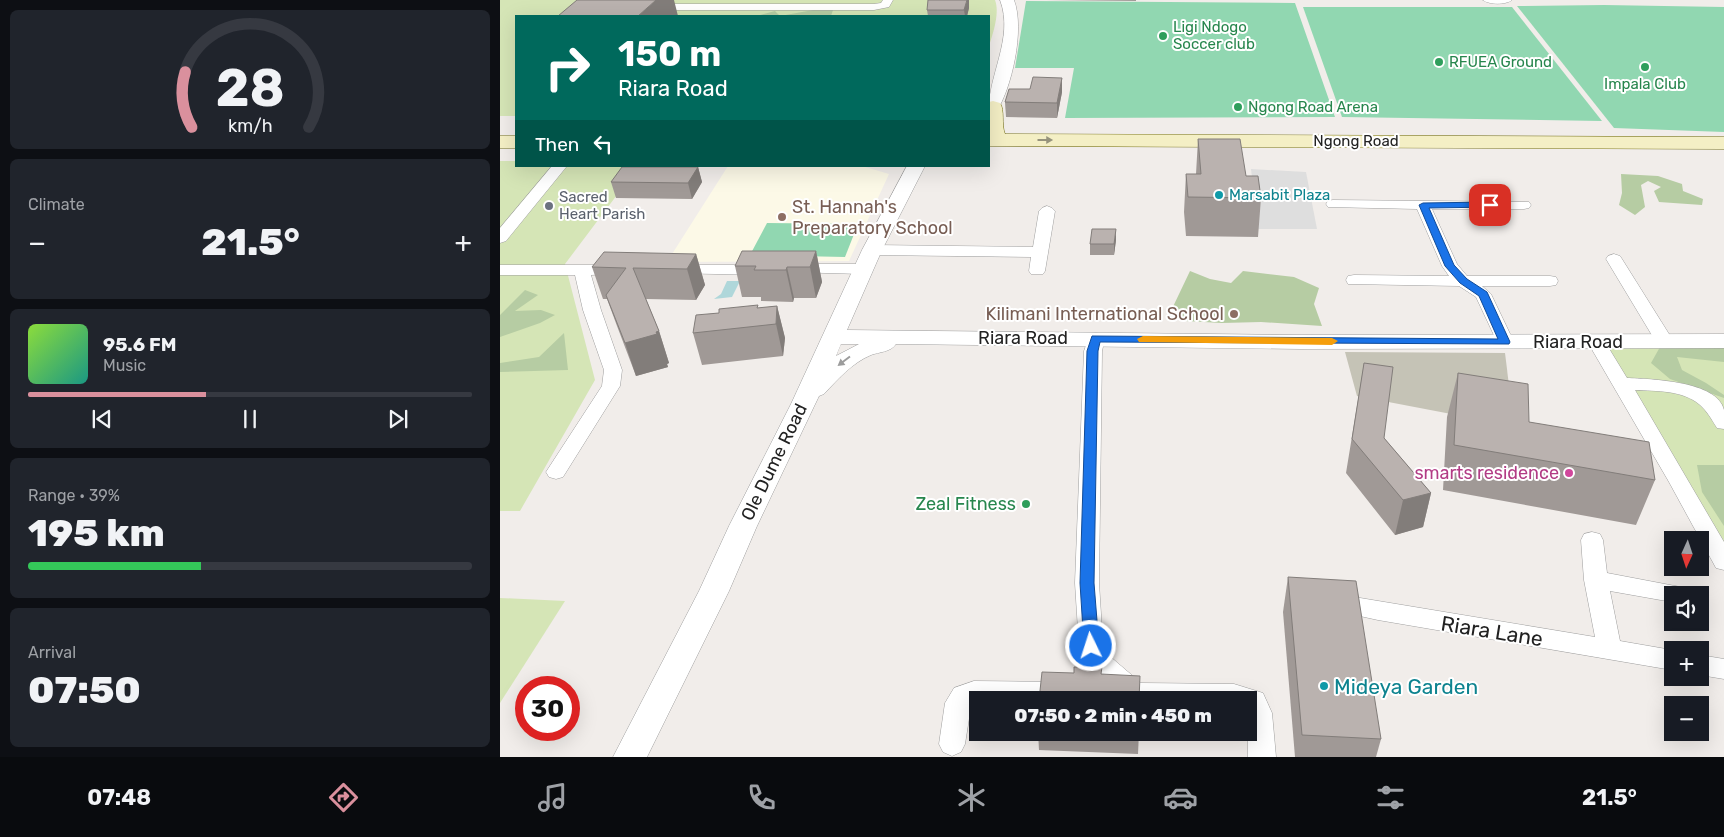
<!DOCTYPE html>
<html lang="en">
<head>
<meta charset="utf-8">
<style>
	body { margin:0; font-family:Rubik,sans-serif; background:#20242c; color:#f1f3f6; height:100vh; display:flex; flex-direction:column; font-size:19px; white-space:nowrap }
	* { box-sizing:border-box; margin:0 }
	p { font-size:16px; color:#9ea1a6 }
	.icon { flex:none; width:28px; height:28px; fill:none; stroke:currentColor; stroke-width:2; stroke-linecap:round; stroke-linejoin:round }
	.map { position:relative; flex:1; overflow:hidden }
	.side { display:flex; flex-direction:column; gap:10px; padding:10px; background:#0d0f14; width:500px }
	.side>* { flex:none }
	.guide { position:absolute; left:15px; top:15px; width:475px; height:152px; border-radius:0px; box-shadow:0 5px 20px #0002; background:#00695c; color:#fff; overflow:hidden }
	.needle { width:32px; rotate:183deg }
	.buttons { position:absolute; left:1164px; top:531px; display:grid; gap:10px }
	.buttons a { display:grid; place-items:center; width:45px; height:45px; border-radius:0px; background:#171b24; box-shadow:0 5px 20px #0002; font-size:25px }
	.speed { position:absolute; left:15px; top:676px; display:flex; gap:10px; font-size:25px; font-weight:700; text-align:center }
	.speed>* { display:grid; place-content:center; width:65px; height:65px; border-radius:50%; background:#171b24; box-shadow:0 5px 20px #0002; line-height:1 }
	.speed .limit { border:8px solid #d22; background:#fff; color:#111 }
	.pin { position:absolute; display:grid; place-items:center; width:42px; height:42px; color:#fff; margin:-21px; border-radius:10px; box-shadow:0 2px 8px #0006 }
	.me { position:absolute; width:55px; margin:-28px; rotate:356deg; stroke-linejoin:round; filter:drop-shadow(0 0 4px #0008) }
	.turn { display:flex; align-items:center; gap:18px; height:105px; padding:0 20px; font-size:22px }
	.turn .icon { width:65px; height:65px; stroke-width:2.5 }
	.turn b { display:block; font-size:35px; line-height:42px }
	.then { display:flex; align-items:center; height:48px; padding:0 20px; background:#0003; gap:10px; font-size:19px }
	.big { font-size:38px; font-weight:800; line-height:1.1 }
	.side .tile { flex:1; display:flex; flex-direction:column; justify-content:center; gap:8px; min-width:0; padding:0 18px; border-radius:8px; background:#20242c }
	.side .dial { align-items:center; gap:0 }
	.dial svg { height:130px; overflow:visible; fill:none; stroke:#363941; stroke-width:7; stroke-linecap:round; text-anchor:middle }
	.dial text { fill:#f1f3f6; stroke:none }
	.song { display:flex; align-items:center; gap:15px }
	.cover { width:60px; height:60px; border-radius:8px; background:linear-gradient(135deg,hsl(90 70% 55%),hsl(170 70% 35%)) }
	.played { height:5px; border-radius:2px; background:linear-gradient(90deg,#da909d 40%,#363941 40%) }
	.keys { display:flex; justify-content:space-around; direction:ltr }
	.heat { display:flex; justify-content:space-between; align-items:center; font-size:28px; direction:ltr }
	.charge { height:8px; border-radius:4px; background:linear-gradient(90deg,#34c759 39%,#363941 0) }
	.trip { position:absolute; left:469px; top:691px; width:288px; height:50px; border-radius:0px; background:#171b24; box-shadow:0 5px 20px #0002; font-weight:800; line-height:50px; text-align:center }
	.menu { display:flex; height:80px; justify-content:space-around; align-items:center; background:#090b0e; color:#9ea1a6 }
	.menu .icon { width:35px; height:35px }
	.menu .active { color:#da909d }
	.menu b { font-size:22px; color:#f1f3f6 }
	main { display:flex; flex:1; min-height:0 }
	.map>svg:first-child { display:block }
</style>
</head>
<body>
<main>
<section class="side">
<div class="tile dial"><svg viewBox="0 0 100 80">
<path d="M14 69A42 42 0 1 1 86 69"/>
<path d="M14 69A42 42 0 0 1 10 35" stroke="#da909d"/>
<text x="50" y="56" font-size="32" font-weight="700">28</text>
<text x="50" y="72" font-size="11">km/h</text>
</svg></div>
<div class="tile"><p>Climate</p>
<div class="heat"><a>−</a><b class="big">21.5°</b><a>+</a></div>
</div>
<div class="tile">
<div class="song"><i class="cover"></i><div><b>95.6 FM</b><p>Music</p></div></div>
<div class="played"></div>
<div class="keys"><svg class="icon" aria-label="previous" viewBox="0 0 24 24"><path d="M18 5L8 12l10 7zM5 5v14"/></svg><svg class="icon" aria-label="pause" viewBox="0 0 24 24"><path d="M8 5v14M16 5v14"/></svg><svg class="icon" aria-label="next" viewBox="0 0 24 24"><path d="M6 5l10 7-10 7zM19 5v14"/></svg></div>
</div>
<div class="tile"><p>Range · 39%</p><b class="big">195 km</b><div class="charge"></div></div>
<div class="tile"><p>Arrival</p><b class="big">07:50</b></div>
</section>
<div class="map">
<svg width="1224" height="757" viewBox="0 0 1224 757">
	<rect width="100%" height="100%" fill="#f1edea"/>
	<path fill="#fcf9e7" d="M228,166h134l27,8 -40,87 -182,1z"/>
	<path fill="#c5c3b6" d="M845,352l160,1 9,73 -157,-30z"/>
	<g fill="#d5e5b6">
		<path d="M0,0h495c5,13 -2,33 -6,46v-30h-473v100h-16z"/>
		<path d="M0,161h16v5l122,1 -73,97 30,116 -75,131h-20z"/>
		<path d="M1105,346l119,1v199z"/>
		<path d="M0,598l65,3 -65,102z"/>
	</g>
	<g fill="#b6cca3">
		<path d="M313,10h20l-2,6h-75l19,-5 5,5z"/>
		<path d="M1121,174l37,2 24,8 1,7 20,8 -1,6 -43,-3 -5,-11 7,-4 -13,-6 -7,4 4,22 -10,8 -16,-10 3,-12z"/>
		<path d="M690,271l20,8 21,4 12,-12 51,6 25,11 -5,16 8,22 -61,-4 -39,1 -37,-2 -15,-8z"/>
		<path d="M25,290l13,5 -23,16 26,-1 14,5 -15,8 -40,14v-22z"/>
		<path d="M64,333l4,37 -68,2v-9l39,-6z"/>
		<path d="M1160,347h64v15l-47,-5 5,13 24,13 18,12v3l-54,-19 -19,-16z"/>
		<path d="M1197,465h27v61l-22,-34z"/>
	</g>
	<g fill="#91d7b1">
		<path d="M526,1l269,2 40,114 -270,1 9,-50h-59z"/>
		<path d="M1104,5l120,2v125l-110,-4 -97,-122z"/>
		<path d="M803,7h209l90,114 -260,-4z"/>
		<path d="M267,223l91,1 -13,33 -95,-2z"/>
	</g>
	<path fill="#dedede" d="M751,169l55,3 11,57h-59z"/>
	<path fill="#afd7da" d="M227,281h13l-8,16 -18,2 7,-5z"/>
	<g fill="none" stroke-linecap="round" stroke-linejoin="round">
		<defs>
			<g id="minor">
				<path d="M102,0h10l-1,2 7,2h256l7,-1 2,-3h10l-4,7 -15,3h-257l-16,-5 -1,-2z"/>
				<path d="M983,0h29c-6,5 -23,5 -29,0z"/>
				<path d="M52,166h15l-61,75 -6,2v-15z"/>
				<path d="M833,200l196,2 2,3 -2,3 -5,1h-92l25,55 10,12h83l6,1 2,4 -2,4 -6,1h-68l9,8 23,48 -3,4 -6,1 -6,-1 -23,-49 -17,-11 -111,-2 -2,-4 2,-4 6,-1 95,1 -7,-10 -25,-57 -89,-2 -2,-3 2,-3z"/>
				<path d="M547,206l5,2 3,3 -10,60 -2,3h-12l-2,-3 2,-14 -159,-2 -6,-2 -2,-3 2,-3 6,-2 161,2 6,-36 3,-3z"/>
				<path d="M1114,254l6,2 2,3 52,83 -3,4 -6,1 -6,-1 -3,-4 -50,-83 2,-3z"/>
				<path d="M294,264h69l6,2 2,3 -2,3 -6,2 -75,-2 -2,-3 2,-3z"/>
				<path d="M0,265h119l6,2 2,3 -2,3 -34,2 10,35 21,60 -2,16 -57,91 -7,2 -7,-2 -3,-5 56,-86 2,-16 -21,-60 -8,-35h-75z"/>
				<path d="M176,265h85l6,2 2,3 -2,3 -6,2 -91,-2 -2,-3 2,-3z"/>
				<path d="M596,333l6,1 3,4 -3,13 -3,232 4,63 3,7 35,30 93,1 29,9 9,20 4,44h-28v-57h-145l-3,-6 4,-8 4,-1 -22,-19 -7,-20 -4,-63 9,-232 6,-17z"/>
				<path d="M1096,336l6,1 25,41c23,1 91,3 97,32 0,6 0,13 0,19l-7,-1c-5,-8 -10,-17 -17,-23 -17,-15 -44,-14 -65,-15l89,152v28l-8,-2 -47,-86 -82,-141 3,-4z"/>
				<path d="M1092,532l8,2 3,6 4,33 84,16 4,6h-23v7l-62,-11 10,50 52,9v20l-294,-50 -50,-11 -4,-6 4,-6 8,-3 259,43 -11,-57 -3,-40 3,-6z"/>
				<path d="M1200,655l24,4v20l-24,-4z"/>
				<path d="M474,681l92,1 9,3 4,8 -4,7h-97v3l-7,3 -6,38 -4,8 -9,4 -9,-4 -4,-8 6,-41 9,-15z"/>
			</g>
			<g id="tertiary">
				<path d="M500,0h14c11,29 -2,89 -19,114l-6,2c-3,-39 26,-77 11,-116z"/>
				<path d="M407,166h18l-43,84 -35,80 454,5 423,-1v14l-423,1 -405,-5c-5,8 -17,8 -25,11 -19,8 -33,24 -47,39l-5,2 -62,130 -28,65 -82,166h-34l86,-166 30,-65 62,-122 71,-154zM341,344h18l-23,12z"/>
			</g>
			<g id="secondary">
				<path d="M493,101l7,2c5,7 1,21 5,31l719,3v12l-735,-3v-44z"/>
				<rect x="0" y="136" width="16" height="12"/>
			</g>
		</defs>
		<use href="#minor" stroke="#9f9f9f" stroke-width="1"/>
		<use href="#tertiary" stroke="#9f9f9f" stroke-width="1"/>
		<use href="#secondary" stroke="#716c11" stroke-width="1"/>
		<use href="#minor" fill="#fff" fill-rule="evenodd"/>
		<use href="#tertiary" fill="#fff" fill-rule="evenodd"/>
		<use href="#secondary" fill="#f4efc5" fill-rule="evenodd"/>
	</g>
	<g fill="#a09996">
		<path d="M546,0h90v1z"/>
		<path d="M469,8l-2,8h-39l-1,-6z"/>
		<path d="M562,78v14l-5,26 -51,-1 -1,-15 25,-13z"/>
		<path d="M698,139l48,37 15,22 -3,39 -72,-1 -2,-24 2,-38h10z"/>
		<path d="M198,167l4,15 -10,17 -76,-1 -5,-16z"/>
		<path d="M616,240l-2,15h-24v-11z"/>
		<path d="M316,251l6,31 -6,16h-22l-1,4 -32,-1v-4h-19l-7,-31z"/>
		<path d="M196,254l9,31 -9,15 -50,-1 13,32 10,32 -2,1 1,3 -32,9 -19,-50 -10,-27h-4l-11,-32z"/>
		<path d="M277,306l8,32 -2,18 -81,9 -9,-32 66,-25z"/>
		<path d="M864,363l20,75 47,55 -8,34 -28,8 -49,-62z"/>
		<path d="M958,373l71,49 126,58 -19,45 -193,-35 4,-73z"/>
		<path d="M788,577l93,162 -5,18h-81l-12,-145z"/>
		<path d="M538,732h101l-1,22 -99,-4z"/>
	</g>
	<g fill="#827d7a">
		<path d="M156,0h18l4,16h-40z"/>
		<path d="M467,0h2v8l-2,8h-2l-1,-6z"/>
		<path d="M562,78v14l-5,26v-15z"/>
		<path d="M198,167l4,15 -10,17 -4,-16z"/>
		<path d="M616,229v11l-2,15v-11z"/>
		<path d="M316,251l6,31 -6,16 -6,-31z"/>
		<path d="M196,254l9,31 -9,15 -9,-31z"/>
		<path d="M287,267l7,31 -1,4 -7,-32z"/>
		<path d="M277,306l8,32 -2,18 -7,-32z"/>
		<path d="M159,331l10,32 -2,1 1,3 -32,9 -11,-33z"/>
		<path d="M931,493l-8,34 -28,8 8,-35z"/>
	</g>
	<g fill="#bab2af" stroke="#827d7a">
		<path d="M77,0h79l-18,16h-80z"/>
		<path d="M428,0h39l-3,10h-37z"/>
		<path d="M533,77l29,1 -5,25 -52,-1 4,-13h21z"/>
		<path d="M698,139h42l6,37h12l3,22 -73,-1 -2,-23h15z"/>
		<path d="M122,167h76l-10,16 -77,-1z"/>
		<path d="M592,229h24l-2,15h-24z"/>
		<path d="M242,251h74l-6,16h-23l-1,3h-32l2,-4h-21z"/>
		<path d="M104,252l92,2 -9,15 -54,-1 26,63 -3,1 1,2 -32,9 -19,-48 20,-27 -34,-1z"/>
		<path d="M258,305l-1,3 20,-2 -1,18 -83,9 3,-18 23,-2v-4z"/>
		<path d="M864,363l29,4 -9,71 47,55 -28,7 -51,-61z"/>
		<path d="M958,373l70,11 1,38 120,20 6,38 -201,-35z"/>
		<path d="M788,577l68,4 25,158 -79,-4z"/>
		<path d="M574,667h28l-1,7 39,2 -1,24h-100l3,-28 32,1z"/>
	</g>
	<defs><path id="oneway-solid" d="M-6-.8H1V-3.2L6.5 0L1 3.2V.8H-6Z" transform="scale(1.25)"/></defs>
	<use fill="#96937c" href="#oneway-solid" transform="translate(545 140)"/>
	<use fill="#9c9c9c" href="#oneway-solid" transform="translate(344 361) rotate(143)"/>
	<path fill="#1a73e8" stroke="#114b97" d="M990,202l4,1v4l-65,1 25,57 13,14 20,13 23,50 -1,2 -409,-2 -2,9 -4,232 5,63 -2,4 -6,2 -5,-2 -2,-4 -4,-63 7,-232 5,-15 406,3 -19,-43 -19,-13 -15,-17 -26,-61 4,-2z"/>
	<path fill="#f59e0b" d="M643,336l189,2 6,3 -6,4 -193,-3 -2,-3z"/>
	<g fill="#2e9e5b" stroke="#fff" stroke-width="2">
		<circle cx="663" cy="36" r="5"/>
		<circle cx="939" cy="62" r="5"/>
		<circle cx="1145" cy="67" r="5"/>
		<circle cx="738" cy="107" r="5"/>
		<circle cx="526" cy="504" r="5"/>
	</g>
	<g fill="#0f9aa8" stroke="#fff" stroke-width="2">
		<circle cx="719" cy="195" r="5"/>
		<circle cx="824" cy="686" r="5"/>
	</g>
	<circle fill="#6b7280" stroke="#fff" stroke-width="2" cx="49" cy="206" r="5"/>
	<g fill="#8d6e63" stroke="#fff" stroke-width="2">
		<circle cx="282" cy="217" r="5"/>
		<circle cx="734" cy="314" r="5"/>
	</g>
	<circle fill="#d1479c" stroke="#fff" stroke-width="2" cx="1069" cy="473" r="5"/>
	<g text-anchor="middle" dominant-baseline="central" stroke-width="4" stroke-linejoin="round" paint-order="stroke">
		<g font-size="15" fill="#27864d" stroke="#fff" text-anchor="start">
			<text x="673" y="27">Ligi Ndogo<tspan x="673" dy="17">Soccer club</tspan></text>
			<text x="949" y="62">RFUEA Ground</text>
			<text x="1145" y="84" text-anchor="middle">Impala Club</text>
			<text x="748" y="107">Ngong Road Arena</text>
		</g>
		<g font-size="15" fill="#222" stroke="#fff">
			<text x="856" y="141">Ngong Road</text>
		</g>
		<g font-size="15" fill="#0d838f" stroke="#fff" text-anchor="start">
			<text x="729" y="195">Marsabit Plaza</text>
		</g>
		<g font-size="15" fill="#5b616d" stroke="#fff" text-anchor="start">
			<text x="59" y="197">Sacred<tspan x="59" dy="17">Heart Parish</tspan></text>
		</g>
		<g font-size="18" fill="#785e54" stroke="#fff" text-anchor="start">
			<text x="292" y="207">St. Hannah's<tspan x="292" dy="21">Preparatory School</tspan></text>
			<text x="724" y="314" text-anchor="end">Kilimani International School</text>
		</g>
		<g font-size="18" fill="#222" stroke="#fff">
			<text x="523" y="338">Riara Road</text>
			<text x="1078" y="342">Riara Road</text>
			<text transform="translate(274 462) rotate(-64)">Ole Dume Road</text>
		</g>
		<g font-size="18" fill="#b23c85" stroke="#fff" text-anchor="end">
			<text x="1059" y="473">smarts residence</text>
		</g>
		<g font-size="18" fill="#27864d" stroke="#fff" text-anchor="end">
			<text x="516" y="504">Zeal Fitness</text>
		</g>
		<g font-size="21" fill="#222" stroke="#fff">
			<text transform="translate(992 631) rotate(9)">Riara Lane</text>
		</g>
		<g font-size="21" fill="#0d838f" stroke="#fff" text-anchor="start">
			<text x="834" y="686">Mideya Garden</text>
		</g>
	</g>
</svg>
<div class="buttons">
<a><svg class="needle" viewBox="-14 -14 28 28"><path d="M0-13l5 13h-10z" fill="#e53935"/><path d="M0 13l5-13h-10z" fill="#9ea1a6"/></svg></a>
<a><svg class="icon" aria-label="sound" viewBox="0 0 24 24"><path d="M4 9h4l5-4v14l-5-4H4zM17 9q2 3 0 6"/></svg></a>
<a>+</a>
<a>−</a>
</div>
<div class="speed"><div class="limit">30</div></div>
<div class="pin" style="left:990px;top:205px;background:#d93025"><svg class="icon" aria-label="arrive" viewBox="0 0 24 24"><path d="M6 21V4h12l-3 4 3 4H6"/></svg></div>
<svg class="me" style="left:591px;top:646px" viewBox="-20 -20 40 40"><circle r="17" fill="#1a73e8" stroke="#fff" stroke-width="3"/><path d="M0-11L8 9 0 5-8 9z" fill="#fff"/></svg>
<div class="trip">07:50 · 2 min · 450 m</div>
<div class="guide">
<div class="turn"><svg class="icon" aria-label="right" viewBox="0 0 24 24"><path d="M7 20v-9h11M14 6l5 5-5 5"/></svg><div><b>150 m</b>Riara Road</div></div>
<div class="then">Then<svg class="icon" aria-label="left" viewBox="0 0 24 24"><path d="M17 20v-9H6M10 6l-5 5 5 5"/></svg></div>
</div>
</div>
</main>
<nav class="menu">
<b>07:48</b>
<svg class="icon active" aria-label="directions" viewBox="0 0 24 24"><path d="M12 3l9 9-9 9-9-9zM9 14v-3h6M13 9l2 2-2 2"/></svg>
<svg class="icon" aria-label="music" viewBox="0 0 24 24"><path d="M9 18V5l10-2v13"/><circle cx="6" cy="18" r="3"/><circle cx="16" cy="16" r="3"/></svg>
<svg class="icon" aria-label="phone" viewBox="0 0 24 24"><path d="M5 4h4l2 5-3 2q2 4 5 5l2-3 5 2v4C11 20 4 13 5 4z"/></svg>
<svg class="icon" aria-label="climate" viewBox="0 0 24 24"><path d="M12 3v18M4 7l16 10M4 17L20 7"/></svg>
<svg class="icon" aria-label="car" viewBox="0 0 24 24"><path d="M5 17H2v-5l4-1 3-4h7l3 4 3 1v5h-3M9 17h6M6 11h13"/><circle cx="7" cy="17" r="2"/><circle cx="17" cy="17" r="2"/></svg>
<svg class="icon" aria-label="filters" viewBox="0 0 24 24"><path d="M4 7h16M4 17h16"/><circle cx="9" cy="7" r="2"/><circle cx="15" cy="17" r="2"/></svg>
<b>21.5°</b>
</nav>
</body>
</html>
